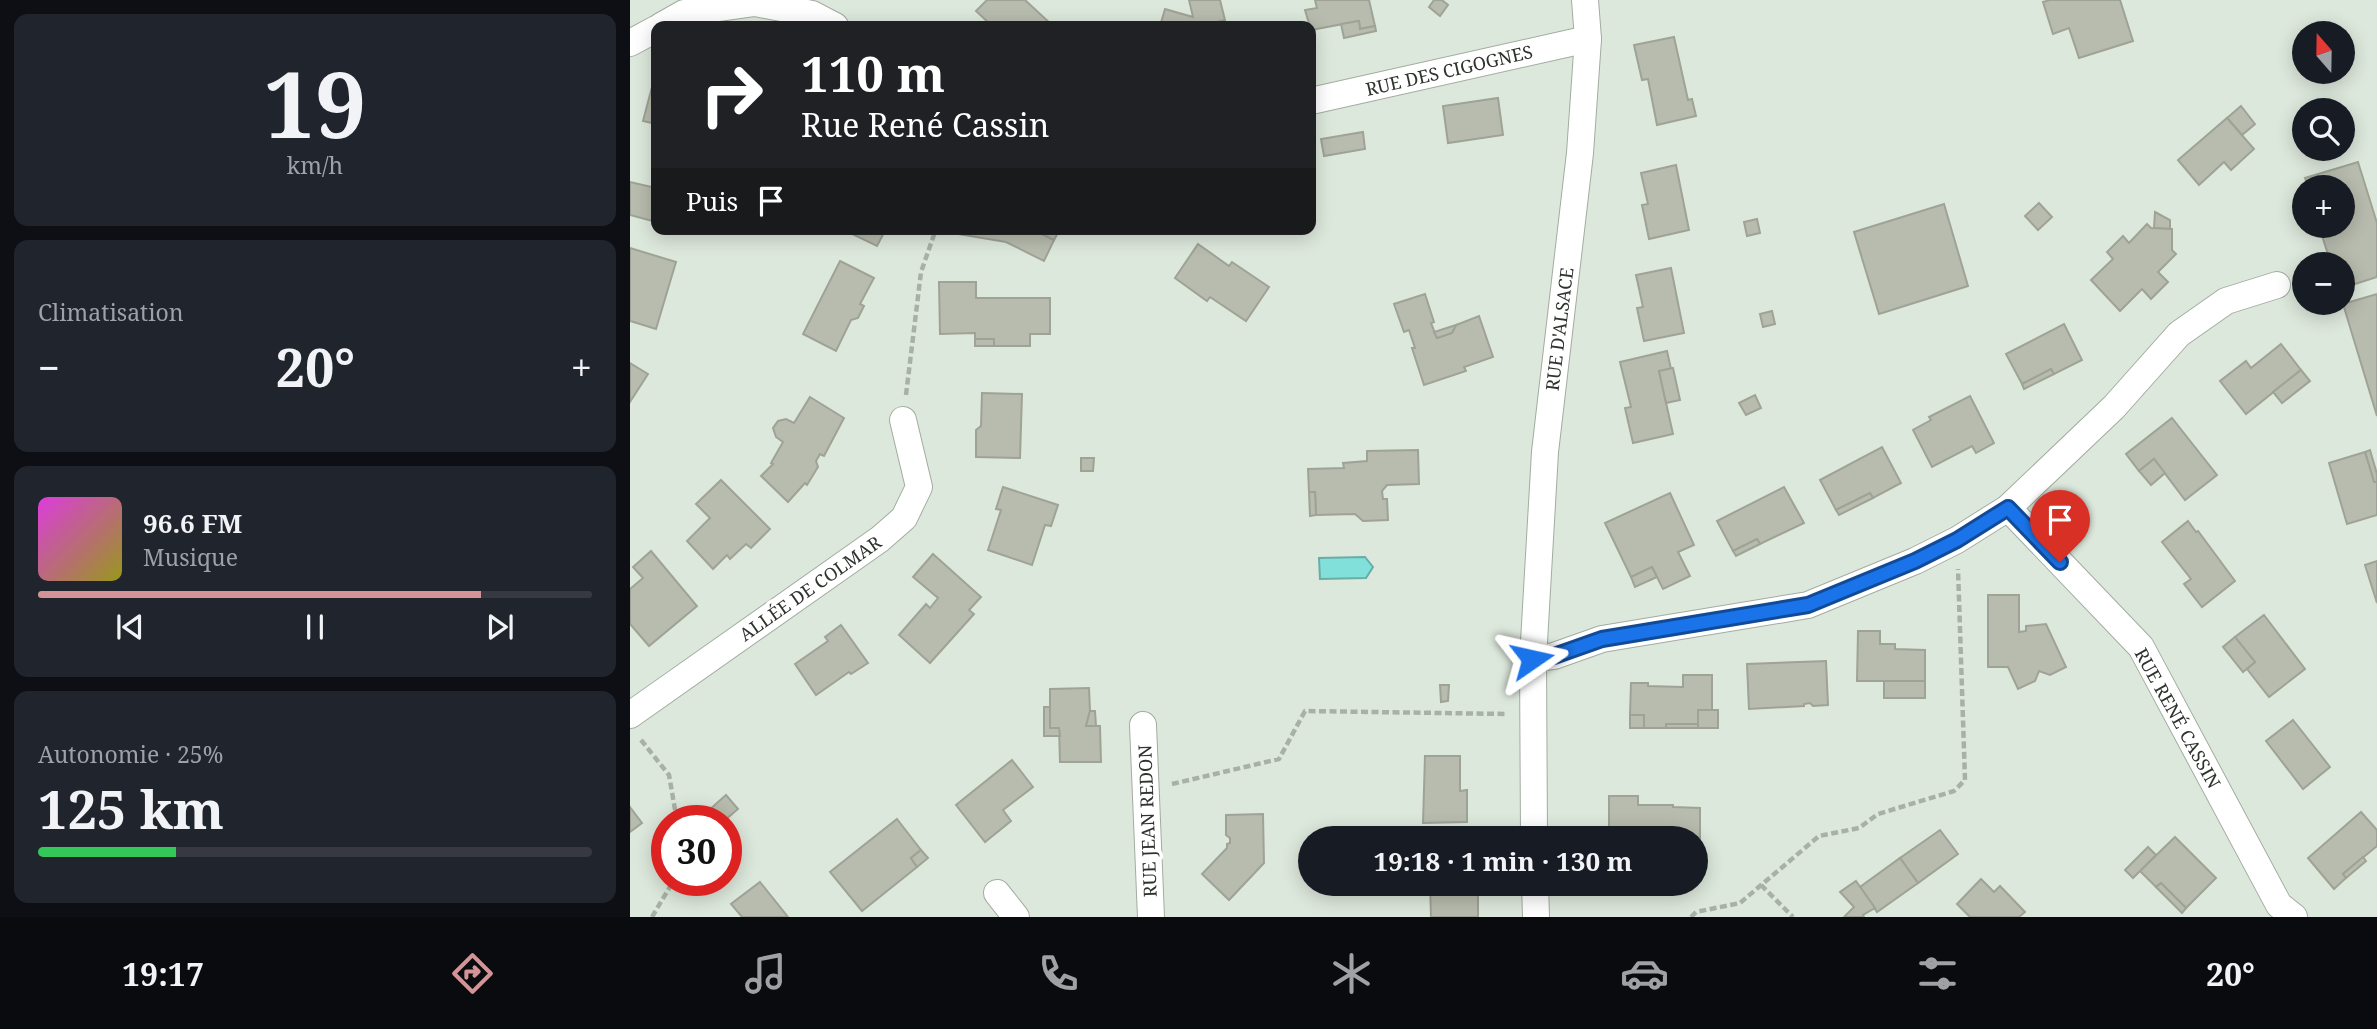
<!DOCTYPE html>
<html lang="fr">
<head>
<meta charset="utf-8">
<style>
	body { margin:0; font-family:"Noto Serif",serif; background:#20242c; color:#f1f3f6; height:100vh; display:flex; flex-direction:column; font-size:26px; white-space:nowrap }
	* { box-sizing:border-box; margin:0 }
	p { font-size:23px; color:#9ea1a6 }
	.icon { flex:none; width:38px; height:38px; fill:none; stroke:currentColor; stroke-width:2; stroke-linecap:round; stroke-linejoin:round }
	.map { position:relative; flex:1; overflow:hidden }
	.drawer { display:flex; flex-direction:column; gap:14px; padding:14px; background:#0d0f14; width:630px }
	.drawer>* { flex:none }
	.top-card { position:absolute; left:21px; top:21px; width:665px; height:214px; border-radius:14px; box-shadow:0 4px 18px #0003; background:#202124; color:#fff; overflow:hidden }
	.needle { width:46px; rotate:340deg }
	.fabs { position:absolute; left:1662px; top:21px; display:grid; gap:14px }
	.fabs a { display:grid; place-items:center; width:63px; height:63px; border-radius:50%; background:#171b24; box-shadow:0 4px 18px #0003; font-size:35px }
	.speed { position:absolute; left:21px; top:805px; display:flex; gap:14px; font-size:35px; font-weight:700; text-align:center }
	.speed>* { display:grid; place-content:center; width:91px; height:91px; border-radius:50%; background:#171b24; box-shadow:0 4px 18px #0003; line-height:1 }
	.speed .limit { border:10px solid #d22; background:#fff; color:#111 }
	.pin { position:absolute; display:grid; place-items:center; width:60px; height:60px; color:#fff; margin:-72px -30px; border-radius:50% 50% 50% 0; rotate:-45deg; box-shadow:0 0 7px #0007 }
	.pin .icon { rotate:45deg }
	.me { position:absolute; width:77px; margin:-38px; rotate:79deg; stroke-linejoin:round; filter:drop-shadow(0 0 5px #0008) }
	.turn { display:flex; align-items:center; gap:24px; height:147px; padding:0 35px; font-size:32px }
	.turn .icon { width:91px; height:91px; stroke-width:2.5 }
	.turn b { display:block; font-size:49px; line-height:60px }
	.then { display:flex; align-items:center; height:66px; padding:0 35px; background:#0003; gap:14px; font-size:26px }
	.big { font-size:52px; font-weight:700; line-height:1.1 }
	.drawer .widget { flex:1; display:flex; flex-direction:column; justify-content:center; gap:10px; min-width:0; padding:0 24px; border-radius:14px; background:#20242c }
	.drawer .dial { align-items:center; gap:0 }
	.dial b { font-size:91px; line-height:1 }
	.song { display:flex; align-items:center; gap:21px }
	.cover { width:84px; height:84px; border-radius:10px; background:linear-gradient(135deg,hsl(300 70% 55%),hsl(60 70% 35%)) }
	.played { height:7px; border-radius:4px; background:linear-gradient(90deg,#d49396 80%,#363941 80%) }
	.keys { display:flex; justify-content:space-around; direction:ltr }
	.heat { display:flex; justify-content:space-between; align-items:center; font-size:38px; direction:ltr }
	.charge { height:10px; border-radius:5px; background:linear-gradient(90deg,#34c759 25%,#363941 0) }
	.trip { position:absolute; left:668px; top:826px; width:410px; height:70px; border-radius:35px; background:#171b24; box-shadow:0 4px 18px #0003; font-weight:700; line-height:70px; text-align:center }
	.menu { display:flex; height:112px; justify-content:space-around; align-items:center; background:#090b0e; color:#9ea1a6 }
	.menu .icon { width:49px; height:49px }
	.menu .current { color:#d49396 }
	.menu b { font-size:32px; color:#f1f3f6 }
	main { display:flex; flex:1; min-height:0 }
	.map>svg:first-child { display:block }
</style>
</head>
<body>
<main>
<section class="drawer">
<div class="widget dial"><b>19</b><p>km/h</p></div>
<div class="widget"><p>Climatisation</p>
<div class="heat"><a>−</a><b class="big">20°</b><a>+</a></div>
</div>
<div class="widget">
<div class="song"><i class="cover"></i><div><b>96.6 FM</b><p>Musique</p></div></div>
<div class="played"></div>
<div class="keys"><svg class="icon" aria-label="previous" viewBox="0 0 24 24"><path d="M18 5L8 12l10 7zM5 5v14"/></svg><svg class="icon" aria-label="pause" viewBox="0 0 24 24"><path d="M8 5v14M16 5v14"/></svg><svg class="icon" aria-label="next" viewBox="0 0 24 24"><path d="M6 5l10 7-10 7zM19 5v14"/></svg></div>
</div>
<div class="widget"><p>Autonomie · 25%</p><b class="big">125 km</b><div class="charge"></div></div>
</section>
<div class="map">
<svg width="1747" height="917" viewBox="0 0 1747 917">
	<rect width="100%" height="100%" fill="#dde8dc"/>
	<path fill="#81e1da" stroke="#68ada6" stroke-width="2" d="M735,557l8,10 -7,11 -46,1 -1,-21z"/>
	<g fill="#b8bcae" stroke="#9fa396" stroke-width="2">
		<path d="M357,0h38l27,25 -60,1 -16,-15z"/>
		<path d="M559,0h31l5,20 -24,6h-41l5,-17 28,8z"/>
		<path d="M685,0h54l6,26 -15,3 -1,-8 -48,9 -6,-20 12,-2z"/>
		<path d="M804,0h8l6,5 -8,11 -11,-9z"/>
		<path d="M1420,0h70l13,41 -54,17 -10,-30 -16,6 -10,-32z"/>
		<path d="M729,21l1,8 15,-3 1,5 -32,7 -3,-14z"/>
		<path d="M1044,37l14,63 4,-1 4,17 -39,9 -9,-46 -6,1 -8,-35z"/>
		<path d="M26,81v43l-13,-3 10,-38z"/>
		<path d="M868,98l5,37 -55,8 -5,-37z"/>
		<path d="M1611,106l14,18 -13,11 -15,-17z"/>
		<path d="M1597,118l27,31 -23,21 -7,-8 -25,23 -21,-25z"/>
		<path d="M733,132l2,17 -41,7 -3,-17z"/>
		<path d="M1728,162l19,61v54l-34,11v-24h-12l-12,-38h24v-39h-35l-3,-9z"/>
		<path d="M1046,165l13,65 -40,9 -7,-34 6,-1 -7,-31z"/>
		<path d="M0,182l26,6v34l-26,-7z"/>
		<path d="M1409,203l13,14 -14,13 -13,-14z"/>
		<path d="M1314,204l24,82 -89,28 -25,-82z"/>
		<path d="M1525,212l15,8v9l-16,-1z"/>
		<path d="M1127,219l3,14 -13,3 -3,-14z"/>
		<path d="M1517,224l4,4 21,1v21l4,4 -18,18 10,10 -17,17 -9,-10 -22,22 -29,-31 22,-21 -6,-7 16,-16 6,7z"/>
		<path d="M219,229h37l-9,17 -29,-14z"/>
		<path d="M329,229h85l-2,5 12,6 -10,21 -38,-19 -48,-8z"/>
		<path d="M414,229h16l-6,11 -12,-6z"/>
		<path d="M568,244l31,22 3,-4 37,25 -23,34 -36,-24 -3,4 -32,-23z"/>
		<path d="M0,248l46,14 -20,67 -26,-8z"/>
		<path d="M210,261l34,17 -14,26 4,2 -6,12 -7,2 -15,31 -33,-17z"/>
		<path d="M1041,268l13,65 -40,8 -7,-33 6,-1 -7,-32z"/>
		<path d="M309,282h37v16h74v36h-20v12h-36v-7h-19v-6l-35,1z"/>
		<path d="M795,294l9,28 -3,1 6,15 15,-5 4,-8 23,-9 14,41 -29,10 2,4 -42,14 -12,-37h3l-6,-18 -5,2 -10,-28z"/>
		<path d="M1747,294v122l-34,-112z"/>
		<path d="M1142,311l3,13 -12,3 -3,-13z"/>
		<path d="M1434,324l18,36 -28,14 -3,-5 -29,15 -16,-30z"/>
		<path d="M826,325l-4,8 -15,5 -3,-6z"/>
		<rect x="345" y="339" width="19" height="7"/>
		<path d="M1651,344l20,26 -55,44 -26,-33 26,-20 5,7z"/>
		<path d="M1037,351l4,18 -12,2 14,63 -40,9 -8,-35 6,-1 -11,-45z"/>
		<path d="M0,363l18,11 -18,28z"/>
		<path d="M1043,368l7,32 -14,3 -7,-32z"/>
		<path d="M1421,369l3,5 -30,15 -2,-5z"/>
		<path d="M1671,370l9,11 -28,22 -9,-11z"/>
		<path d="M352,393l40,1 -2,64 -44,-1v-27l5,-4z"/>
		<path d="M1125,395l6,13 -15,7 -7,-12z"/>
		<path d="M1340,396l24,47 -18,10 -4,-7 -40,21 -19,-37 18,-10 -2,-3z"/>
		<path d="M180,397l34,21 -20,38 -4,-2 -4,7 2,6 -11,18 -2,-2 -17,19 -27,-26 12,-12 -2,-1 12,-21 -7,-5 -3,-9 5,-7 8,-2 8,4z"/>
		<path d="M1542,418l45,57 -32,25 -31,-41 -15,12 -13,-17z"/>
		<path d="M1252,447l19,36 -28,15 -3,-5 -34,17 -16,-30z"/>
		<path d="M788,450l1,34 -32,1 -5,6 1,8h4l1,21 -25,1 -8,-7 -39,1 -1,-23h-6l-1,-23 36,-1 -1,-5 24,-2v-10z"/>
		<path d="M1740,450l7,24v8h-3l-9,-30z"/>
		<path d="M1735,452l9,30h3v33l-30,9 -18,-61z"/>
		<path d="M451,458h13l-1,13h-12z"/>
		<path d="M1524,459l11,14 -14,12 -12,-14z"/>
		<path d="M91,480l49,49 -19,19 -5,-4 -16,15 -3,-4 -14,14 -26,-28 23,-23 -14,-14z"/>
		<path d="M373,487l55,18 -7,21 -6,-1 -13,40 -44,-15 13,-40 -5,-1z"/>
		<path d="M1154,487l20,36 -44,21 -3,-5 -24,12 -16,-30z"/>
		<path d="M679,492h6l1,23 -6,1z"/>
		<path d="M1040,493l24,52 -16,7 12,24 -27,13 -11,-22 -21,10 -26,-54z"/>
		<path d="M1240,493l3,5 -34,17 -3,-5z"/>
		<path d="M1558,521l8,11 2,-1 37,50 -33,26 -18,-23 7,-5 -29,-37z"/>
		<path d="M1127,539l3,5 -24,12 -3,-5z"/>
		<path d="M21,551l46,55 -48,40 -19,-22v-35l13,-11 -10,-11z"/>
		<path d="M303,554l48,43 -12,13 5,4 -44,49 -31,-28 27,-31 4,4 8,-10 -25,-21z"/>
		<path d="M1747,561v42l-12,-38z"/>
		<path d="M1022,567l5,10 -22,10 -4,-10z"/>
		<path d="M1358,595h31v37l7,-1v-5l20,-2 20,43 -16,8 -11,-4 -4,10 -17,8 -10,-22h-20z"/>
		<path d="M1634,615l41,54 -36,28 -22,-28 8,-7 -20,-25z"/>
		<path d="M211,625l27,38 -17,11 -2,-2 -33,23 -21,-31 33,-23 -3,-4z"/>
		<path d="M1228,631h22v13h15v5l30,1v31h-68z"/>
		<path d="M1605,637l20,25 -12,10 -20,-25z"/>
		<path d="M1196,661l2,44 -15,1 -3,-3 -6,1v2l-55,3 -2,-45z"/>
		<path d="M1053,675h29v35h-14v14h-32v4h-22v-13h-14l1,-32h17v3l35,1z"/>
		<rect x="1254" y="681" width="41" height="17"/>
		<path d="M810,685h9l-1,16 -7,1z"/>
		<path d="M459,688l1,23 -4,15h14l1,36h-41l-1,-34h-9v-39z"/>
		<path d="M414,707h6v21h9l1,8h-16z"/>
		<rect x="1068" y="710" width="20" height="18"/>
		<path d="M460,711h5l1,15h-10z"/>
		<rect x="1000" y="715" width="14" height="13"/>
		<path d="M1663,720l37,47 -27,22 -37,-48z"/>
		<rect x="1036" y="724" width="32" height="4"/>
		<path d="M795,756h35v35l7,-1v32l-44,1z"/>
		<path d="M382,760l21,27 -30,23 8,11 -26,21 -29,-37z"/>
		<path d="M96,795l12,14 -14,12h-6l-9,-11z"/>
		<path d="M979,796h29v9h35v2l27,1v42h-4v-12h-87z"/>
		<path d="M0,807l12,16 -12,9z"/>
		<path d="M1731,812l16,18v16l-34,28 3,4 -12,11 -26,-31z"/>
		<path d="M633,814l1,49 -35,37 -27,-26 25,-26v-4l3,-1v-5l-4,-3v-20z"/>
		<path d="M267,819l24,31 -10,8 6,9 -55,44 -32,-39z"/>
		<path d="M1310,830l18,24 -40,29 -18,-25z"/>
		<path d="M1545,837l41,41 -30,30 -25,-25 -5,4 -16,-16z"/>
		<path d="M1518,847l8,8 -23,23 -8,-8z"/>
		<path d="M291,850l7,8 -11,9 -6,-9z"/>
		<path d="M1733,857l3,4 -20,17 -3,-4z"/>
		<path d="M1270,858l18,25 -41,29 -17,-25z"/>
		<path d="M1351,879l13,13 6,-6 25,26 -6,5h-49l-13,-13z"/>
		<path d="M1226,881l19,27 -12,7 1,2h-20l10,-10 -14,-15z"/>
		<path d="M130,882l28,35h-46l-11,-13z"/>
		<path d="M1531,883l25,25 -4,5 -26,-26z"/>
		<path d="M800,884h48v33h-47z"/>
	</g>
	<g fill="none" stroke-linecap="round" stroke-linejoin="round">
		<defs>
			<g id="minor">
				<path d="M31,26l23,-13 71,-10 57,11 23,12"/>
				<path d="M0,43l26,-14"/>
				<path d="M681,101l277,-62"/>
				<path d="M1378,508l106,-101 65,-73 47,-33 51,-16"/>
				<path d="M903,659l21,-3 48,-17 206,-34 107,-44 42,-21 51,-32 133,139 138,258 15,12"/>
				<path d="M0,715l250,-176 24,-21 15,-31 -16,-67"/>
				<path d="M513,725l8,192"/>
				<path d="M904,838l-1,-179 12,-207 35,-299 8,-114 -3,-39"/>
				<path d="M905,884l1,33"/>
				<path d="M367,893l19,24"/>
			</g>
		</defs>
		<use href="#minor" stroke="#a2aca1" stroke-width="28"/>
		<g stroke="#a8b1a7" stroke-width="4.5" stroke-dasharray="7 3.5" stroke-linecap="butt">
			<path d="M276,395l15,-123 15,-43"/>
			<path d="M11,740l28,35 8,46"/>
			<path d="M542,784l107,-25 26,-48 202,3"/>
			<path d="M1131,885l32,32"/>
			<path d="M22,917l22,-37"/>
			<path d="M1061,917l5,-5 44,-9 79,-67 40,-8 19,-14 76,-23 11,-11 -7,-211"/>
		</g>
		<use href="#minor" stroke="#fff" stroke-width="26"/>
	</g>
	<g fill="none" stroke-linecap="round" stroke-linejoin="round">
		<defs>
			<path id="route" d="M902,659l22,-3 48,-17 206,-34 107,-44 42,-21 51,-32 52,54"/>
		</defs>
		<use href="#route" stroke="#114b97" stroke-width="18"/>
		<use href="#route" stroke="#1a73e8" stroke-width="12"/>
	</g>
	<g text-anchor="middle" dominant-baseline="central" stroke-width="7" stroke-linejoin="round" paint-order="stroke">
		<g font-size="18" fill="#2f332e" stroke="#fff">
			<text transform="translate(819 70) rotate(-13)">RUE DES CIGOGNES</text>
			<text transform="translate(929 329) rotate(-83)">RUE D'ALSACE</text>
			<text transform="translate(180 588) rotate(-35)">ALLÉE DE COLMAR</text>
			<text transform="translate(1548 718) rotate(61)">RUE RENÉ CASSIN</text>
			<text transform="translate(517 821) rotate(-92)">RUE JEAN REDON</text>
		</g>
	</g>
</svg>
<div class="fabs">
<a><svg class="needle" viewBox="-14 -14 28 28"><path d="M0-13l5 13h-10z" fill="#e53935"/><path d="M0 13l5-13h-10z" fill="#9ea1a6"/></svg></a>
<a><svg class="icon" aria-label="search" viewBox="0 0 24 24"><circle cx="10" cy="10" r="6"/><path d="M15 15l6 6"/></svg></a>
<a>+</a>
<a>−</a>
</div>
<div class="speed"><div class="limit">30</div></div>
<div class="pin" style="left:1430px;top:562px;background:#d93025"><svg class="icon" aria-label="arrive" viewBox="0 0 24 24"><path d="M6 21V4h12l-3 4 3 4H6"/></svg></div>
<svg class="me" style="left:902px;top:659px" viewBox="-20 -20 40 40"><path d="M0-17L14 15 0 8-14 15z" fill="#1a73e8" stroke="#fff" stroke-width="4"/></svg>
<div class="trip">19:18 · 1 min · 130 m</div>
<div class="top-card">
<div class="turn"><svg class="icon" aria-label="right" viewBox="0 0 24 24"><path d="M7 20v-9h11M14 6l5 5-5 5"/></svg><div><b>110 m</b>Rue René Cassin</div></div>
<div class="then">Puis<svg class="icon" aria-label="arrive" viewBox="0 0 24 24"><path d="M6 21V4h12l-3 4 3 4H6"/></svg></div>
</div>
</div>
</main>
<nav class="menu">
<b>19:17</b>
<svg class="icon current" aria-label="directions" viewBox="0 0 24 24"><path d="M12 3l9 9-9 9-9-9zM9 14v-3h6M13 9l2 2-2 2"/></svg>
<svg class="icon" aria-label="music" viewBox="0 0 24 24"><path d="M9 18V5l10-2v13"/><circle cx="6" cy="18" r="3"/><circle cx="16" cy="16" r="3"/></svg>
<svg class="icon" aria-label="phone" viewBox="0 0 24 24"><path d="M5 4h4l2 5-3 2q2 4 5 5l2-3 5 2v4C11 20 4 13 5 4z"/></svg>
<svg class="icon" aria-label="climate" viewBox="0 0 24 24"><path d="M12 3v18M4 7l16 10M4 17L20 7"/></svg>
<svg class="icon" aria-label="car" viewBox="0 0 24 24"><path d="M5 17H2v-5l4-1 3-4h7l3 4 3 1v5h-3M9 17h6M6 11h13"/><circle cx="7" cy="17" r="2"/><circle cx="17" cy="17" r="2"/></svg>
<svg class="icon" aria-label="filters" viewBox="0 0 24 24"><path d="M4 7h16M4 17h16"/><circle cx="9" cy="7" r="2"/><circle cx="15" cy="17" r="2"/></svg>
<b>20°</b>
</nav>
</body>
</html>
